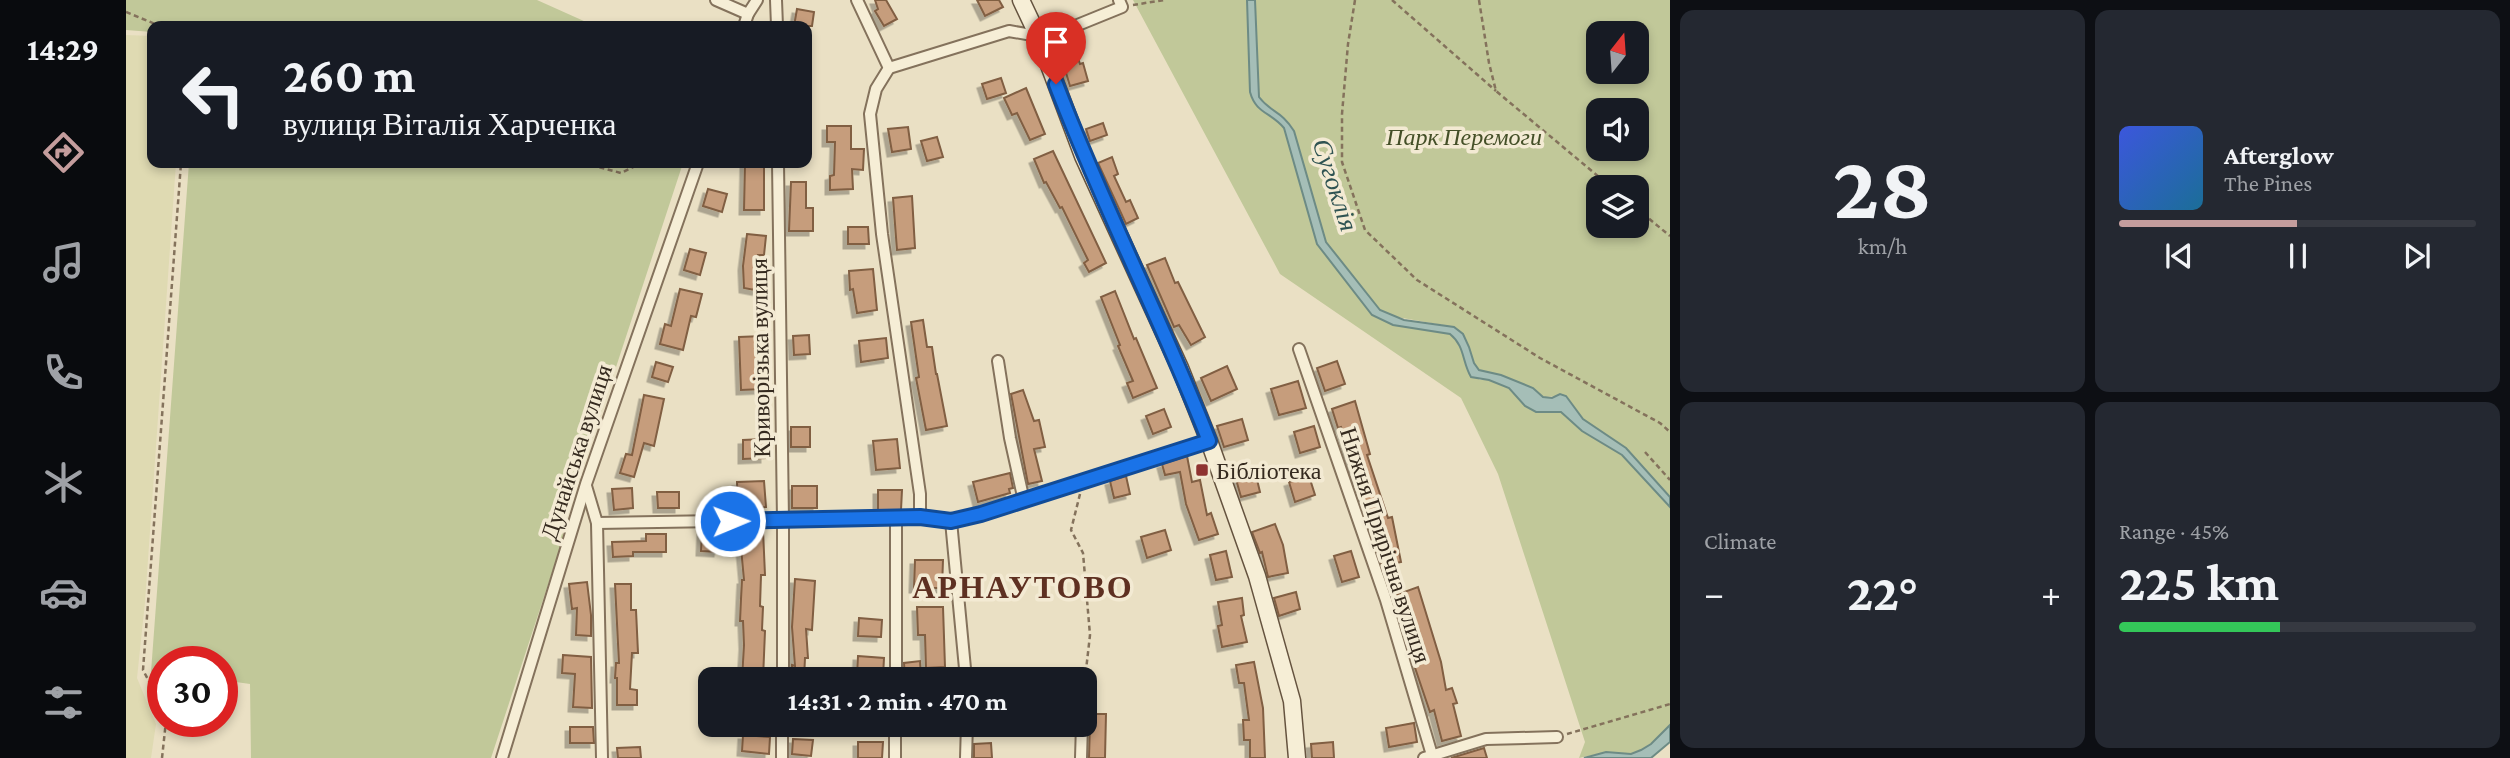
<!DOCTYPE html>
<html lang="en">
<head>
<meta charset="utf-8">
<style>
	body { margin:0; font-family:"Crimson Pro",serif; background:#242831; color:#f1f3f6; height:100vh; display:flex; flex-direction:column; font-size:26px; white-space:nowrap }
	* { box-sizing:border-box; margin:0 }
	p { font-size:23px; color:#9ea1a6 }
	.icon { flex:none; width:38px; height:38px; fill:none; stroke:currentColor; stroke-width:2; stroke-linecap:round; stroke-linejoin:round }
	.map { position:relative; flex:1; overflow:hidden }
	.panel { display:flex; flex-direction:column; gap:10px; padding:10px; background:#0d0f14; width:840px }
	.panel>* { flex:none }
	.guide { position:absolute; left:21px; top:21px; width:665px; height:147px; border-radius:14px; box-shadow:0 4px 10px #0003; background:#171b24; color:#f1f3f6; overflow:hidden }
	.needle { width:46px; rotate:17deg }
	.tools { position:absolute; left:1460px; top:21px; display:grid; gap:14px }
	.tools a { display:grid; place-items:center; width:63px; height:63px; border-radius:14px; background:#171b24; box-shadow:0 4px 10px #0003; font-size:35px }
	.speed { position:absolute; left:21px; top:646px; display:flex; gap:14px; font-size:35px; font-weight:700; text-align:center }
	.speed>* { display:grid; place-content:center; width:91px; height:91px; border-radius:50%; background:#171b24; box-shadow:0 4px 10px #0003; line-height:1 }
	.speed .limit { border:10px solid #d22; background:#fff; color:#111 }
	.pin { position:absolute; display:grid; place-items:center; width:60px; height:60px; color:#fff; margin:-72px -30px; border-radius:50% 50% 50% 0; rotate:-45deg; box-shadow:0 0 7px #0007 }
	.pin .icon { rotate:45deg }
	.me { position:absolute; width:77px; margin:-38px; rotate:89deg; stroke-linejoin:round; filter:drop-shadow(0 0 5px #0008) }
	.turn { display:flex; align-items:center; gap:24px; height:147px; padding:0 21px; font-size:32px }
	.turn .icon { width:91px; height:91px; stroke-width:2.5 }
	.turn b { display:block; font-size:49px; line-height:60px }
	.big { font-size:52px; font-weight:700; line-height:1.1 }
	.panel .widget { flex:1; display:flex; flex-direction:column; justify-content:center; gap:10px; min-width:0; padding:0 24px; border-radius:14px; background:#242831 }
	.panel .dial { align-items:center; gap:0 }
	.dial b { font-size:91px; line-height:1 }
	.song { display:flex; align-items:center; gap:21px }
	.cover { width:84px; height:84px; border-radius:10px; background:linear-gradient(135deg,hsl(230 70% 55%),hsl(200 70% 35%)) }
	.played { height:7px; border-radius:4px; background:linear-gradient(90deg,#c49d9d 50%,#363941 50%) }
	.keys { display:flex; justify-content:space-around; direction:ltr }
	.heat { display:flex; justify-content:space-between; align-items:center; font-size:38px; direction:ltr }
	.charge { height:10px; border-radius:5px; background:linear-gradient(90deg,#34c759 45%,#363941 0) }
	.panel .tiles { flex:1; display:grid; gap:10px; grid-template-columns:repeat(2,1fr) }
	.trip { position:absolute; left:572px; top:667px; width:399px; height:70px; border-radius:14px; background:#171b24; box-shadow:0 4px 10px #0003; font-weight:700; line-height:70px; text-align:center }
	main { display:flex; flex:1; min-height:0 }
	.menu { display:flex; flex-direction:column; width:126px; justify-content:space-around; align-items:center; background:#090b0e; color:#9ea1a6 }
	.menu .icon { width:49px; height:49px }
	.menu .active { color:#c49d9d }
	.menu b { font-size:32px; color:#f1f3f6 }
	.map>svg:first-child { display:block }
</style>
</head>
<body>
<main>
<nav class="menu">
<b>14:29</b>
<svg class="icon active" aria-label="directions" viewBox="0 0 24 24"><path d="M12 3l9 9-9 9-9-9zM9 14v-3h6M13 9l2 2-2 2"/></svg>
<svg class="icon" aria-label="music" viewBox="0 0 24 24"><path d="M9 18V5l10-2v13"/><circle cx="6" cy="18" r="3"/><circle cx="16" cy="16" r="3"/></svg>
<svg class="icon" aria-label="phone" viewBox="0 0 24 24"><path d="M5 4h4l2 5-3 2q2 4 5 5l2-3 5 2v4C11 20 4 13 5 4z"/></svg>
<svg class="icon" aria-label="climate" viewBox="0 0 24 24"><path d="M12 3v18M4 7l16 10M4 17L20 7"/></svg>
<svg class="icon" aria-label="car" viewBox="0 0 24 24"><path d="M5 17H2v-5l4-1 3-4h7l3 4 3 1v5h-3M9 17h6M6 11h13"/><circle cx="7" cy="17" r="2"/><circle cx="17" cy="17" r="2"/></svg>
<svg class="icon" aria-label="filters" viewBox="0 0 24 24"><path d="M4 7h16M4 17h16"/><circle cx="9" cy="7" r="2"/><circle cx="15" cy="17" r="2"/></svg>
</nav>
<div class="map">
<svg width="1544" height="758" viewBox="0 0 1544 758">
	<defs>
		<filter id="shadow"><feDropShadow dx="-4.5" dy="4.5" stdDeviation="0" flood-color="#0004"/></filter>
	</defs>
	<rect width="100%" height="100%" fill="#eae0c4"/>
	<path fill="#dfdab2" d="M0,35l26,1v127h24l-31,439 -8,76 19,46 -5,34h-25z"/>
	<g fill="#c1c899" fill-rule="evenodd">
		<path d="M0,0h411l58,26h-443v6l-26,-2z"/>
		<path d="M1007,0h114l3,92 13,20 13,6 8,10 33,116 55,71 78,19c12,10 14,21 17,36l13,10h9l20,8 16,18 26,7 10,-1 8,6 13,13 40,24 48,52v218l-19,19 -10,6 -10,4 -25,-2 -27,6 6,-16 -87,-268 -37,-76 -181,-124z"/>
		<path d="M1129,0h415v497l-44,-49 -43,-29 -17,-23 -24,1 -9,-9 -32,-13 -22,-5 -5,-7 -5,-16 -15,-20 -63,-11 -11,-6 -23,-27 -31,-41 -32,-111c-13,-21 -23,-18 -35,-34zM1472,33h38v39h-38zM1472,110h38v39h-38zM1472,187h38v39h-38z"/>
		<path d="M63,163h494l-106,323 -29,27 16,23 -73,222h-240l-1,-74 -28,-4v-18h-59v11l-12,-1z"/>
	</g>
	<g fill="#a5beb7" stroke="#6d8b85" stroke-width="2">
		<path d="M1121,0h8l4,97c12,16 22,13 35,34l32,111 54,68 24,10 50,7 9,7 6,13 5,16 5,7 22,5 32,13 10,9 9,1 8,-4 6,2 17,23 43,29 44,49v10l-48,-52 -40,-24 -21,-19h-25l-11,-6 -16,-18 -20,-8 -18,-3c-9,-15 -6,-31 -21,-43l-57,-9 -21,-10 -55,-71 -33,-116c-13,-16 -28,-14 -34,-36z"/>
		<path d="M1544,725v17l-19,16h-67l22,-6 25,2 10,-4 10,-6z"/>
	</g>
	<g fill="#c69d7c" stroke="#815e43" stroke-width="2" filter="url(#shadow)">
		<path d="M749,0h11l11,19 -13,7 -9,-15 3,-2z"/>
		<path d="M851,0h22l4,7 -18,9z"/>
		<path d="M671,9l17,3 -2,14h-18z"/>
		<path d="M945,37l9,27 3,-1 5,18 -18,5 -10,-33 -4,2 -4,-12z"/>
		<path d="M875,78l5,15 -19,6 -5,-15z"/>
		<path d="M900,88l19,46 -15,6 -13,-27 -5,2 -8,-17z"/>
		<path d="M977,123l4,12 -17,6 -4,-12z"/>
		<path d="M701,126h24v23h13l-1,21 -11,-1 1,20 -23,1v-14l4,-1 1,-33h-8z"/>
		<path d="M782,127l3,22 -19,3 -4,-23z"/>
		<path d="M811,137l6,20 -16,4 -6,-20z"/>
		<path d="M927,151l53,112 -17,9 -5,-9 4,-3 -26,-53 -2,1 -14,-26 -2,1 -10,-24z"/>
		<path d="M986,157l6,17 -4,2 12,26 4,-2 8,18 -12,6 -28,-61z"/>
		<path d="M619,163h19v47h-20z"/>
		<path d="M665,182h15v26h7v23h-24z"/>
		<path d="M582,189l19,5 -5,18 -19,-6z"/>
		<path d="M786,196l3,52 -18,2 -4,-52z"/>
		<path d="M722,227h20l1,17h-21z"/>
		<path d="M621,234l19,2 -2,19h-6l2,36 -16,-3 -1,-22z"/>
		<path d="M564,249l16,4 -6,22 -16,-5z"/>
		<path d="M1039,258l10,25 3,-1 27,55 -14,8 -12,-20 -5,2 -27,-62z"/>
		<path d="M747,269l4,41 -20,3 -4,-24 -3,1 -1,-19z"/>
		<path d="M554,289l22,5 -6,23 -5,-1 -8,34 -23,-6 5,-20 6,2z"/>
		<path d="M989,291l19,48 2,-1 21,50 -24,10 -6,-15 6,-2 -15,-35 2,-1 -19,-48z"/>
		<path d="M797,320l4,27h5l4,27h1l10,52 -21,4 -10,-52 3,-1 -8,-55z"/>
		<path d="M683,335l1,19 -16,1 -1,-19z"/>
		<path d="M637,336v53l-22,1 -2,-53z"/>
		<path d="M760,338l2,20 -27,4 -2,-21z"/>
		<path d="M1211,361l8,23 -20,7 -8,-23z"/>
		<path d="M530,362l17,5 -5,15 -16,-5z"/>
		<path d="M1101,366l10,23 -26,12 -10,-23z"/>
		<path d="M1172,381l8,27 -27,7 -8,-26z"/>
		<path d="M897,390l11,31 5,-1 6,27 -11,2 8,32 -14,3 -17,-90z"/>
		<path d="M518,395l20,4 -10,47 -10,-3 -10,34 -14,-4 6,-19 6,1z"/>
		<path d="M1229,401l15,53 -3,1 21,63 4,-1 9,45 -19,4 -41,-139 -3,1 -6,-19z"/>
		<path d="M1038,409l7,18 -18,7 -7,-18z"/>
		<path d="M1116,419l6,21 -24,7 -7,-21z"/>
		<path d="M1188,426l6,21 -20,6 -6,-21z"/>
		<rect x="665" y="427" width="19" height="20"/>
		<path d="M638,439l1,19 -22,1v-19z"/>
		<path d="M771,439l3,29 -24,2 -3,-29z"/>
		<path d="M1061,456l5,26 8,-2 7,35 4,-2 7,21 -19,6 -13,-36 -6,-32 -15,3 -3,-11z"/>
		<path d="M1128,467l6,25 -19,5 -7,-25z"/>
		<path d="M884,473l3,15 -4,1 1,4 -32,9 -5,-20z"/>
		<path d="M1000,476l4,18 -16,4 -4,-17z"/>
		<path d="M1183,476l6,19 -20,7 -6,-20z"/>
		<path d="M638,481l2,26 -28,2 -1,-27z"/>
		<rect x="666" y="486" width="25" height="22"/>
		<path d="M506,488l1,20 -19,2 -2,-21z"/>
		<path d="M752,490h24l-1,20h-23z"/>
		<path d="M531,492h22v16h-21z"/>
		<path d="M1149,524l8,21 5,28 -20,4 -6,-25 -2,1 -8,-21z"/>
		<path d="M576,530h61l2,45h-4l-1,31 3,1 -1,23 3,1 -2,48h-21l2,-34 -1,-24h-3l1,-22 1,-19h2l-3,-32h-22l-1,4 -17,-1z"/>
		<path d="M1039,530l6,20 -24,8 -6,-21z"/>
		<path d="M520,534h20v18h-33v4l-20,1 -1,-15 34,-1z"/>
		<path d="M1100,551l6,26 -16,3 -6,-25z"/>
		<path d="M1225,551l8,26 -17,5 -8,-26z"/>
		<path d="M789,560h28l-1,28h-28z"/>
		<path d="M669,579l20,2 -3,49 -6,-1 2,29h-3l-1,21h-12v-14l3,1 -3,-39z"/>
		<path d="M461,582l4,33v21l-15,-1 1,-27 -5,1 -3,-25z"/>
		<path d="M489,584h16v26h5l2,43h-6l-2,36 7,1v15h-20v-27h-2l1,-15h3z"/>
		<path d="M1292,587l23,75 5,28 6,-2 5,15 -4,1 8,32 -19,5 -8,-31 -4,2 -20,-59 -9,-42 -3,1 -5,-16z"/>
		<path d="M1170,592l4,17 -21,7 -5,-18z"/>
		<path d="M1116,598l2,17 -3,1 6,26 -25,5 -4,-21 4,-1 -4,-23z"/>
		<path d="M791,607h26l2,60 -19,1 -1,-33h-7z"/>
		<path d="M733,618l23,2 -1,17 -23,-1z"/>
		<path d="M437,655l28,2 1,51 -19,-1 2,-33 -13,-1z"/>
		<path d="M732,656l26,2 -1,19 -26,-2z"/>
		<path d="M794,661l1,17 -16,1 -1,-16z"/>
		<path d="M1128,662l9,46 2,50h-15v-18h-6l-1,-20h6l-5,-37h-5l-3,-18z"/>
		<path d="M961,714h19l-1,44h-16l1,-34z"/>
		<path d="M1288,723l3,19 -28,5 -3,-19z"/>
		<path d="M444,727h23l1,16h-24z"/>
		<path d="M617,735l27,2 -1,17 -27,-3z"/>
		<path d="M667,739l20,1 -2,16 -19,-2z"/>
		<path d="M732,742h25l-1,16h-24z"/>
		<path d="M1207,742l1,16h-22l-1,-14z"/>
		<path d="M865,743l1,15h-18v-14z"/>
		<path d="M514,747l1,11h-23l-1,-10z"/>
		<path d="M1358,748l3,10h-36z"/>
	</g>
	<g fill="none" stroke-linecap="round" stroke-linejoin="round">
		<defs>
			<g id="street">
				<path d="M590,0l32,14"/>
				<path d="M650,0l1,26"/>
				<path d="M731,0l32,68"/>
				<path d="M618,26l4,-12 9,-14"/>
				<path d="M763,68l-13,21 -6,25 12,120 38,260v23"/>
				<path d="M763,68l120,-37 29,5 15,-1 69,-28 -3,-7"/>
				<path d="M652,163l5,357v159"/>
				<path d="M1173,349l87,251 46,155"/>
				<path d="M872,361l12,77 14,63"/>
				<path d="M460,486l11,37 5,235"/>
				<path d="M825,521l15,158"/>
				<path d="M471,523l186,-3 57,-3 56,2 24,-2 31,4 29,-7 229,-73"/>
				<path d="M770,679v-160"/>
				<path d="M376,758l84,-274 112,-321"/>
				<path d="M656,758v-34"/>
				<path d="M769,758v-34"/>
				<path d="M840,758l1,-34"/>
				<path d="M955,758l1,-34"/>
				<path d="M1298,758l62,-19 71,-2"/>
			</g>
			<path id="secondary" d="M895,0l17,36 45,120 97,212 29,73 48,135 35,125 5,57"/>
		</defs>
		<use href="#street" stroke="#84725c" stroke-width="14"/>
		<use href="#secondary" stroke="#65533f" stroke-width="19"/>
		<g stroke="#84725c" stroke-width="2.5" stroke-dasharray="5 3.5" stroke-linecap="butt">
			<path d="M1229,0l-7,44 -6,70v48l23,68 52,50 123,78 120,65 10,9"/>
			<path d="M1266,0l104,91"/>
			<path d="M1353,0l10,63 7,28 115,96"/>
			<path d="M1007,5l31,-5"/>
			<path d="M0,12l34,14"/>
			<path d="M457,163l38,10 20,-10"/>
			<path d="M1510,208l34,28"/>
			<path d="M1519,452l25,28"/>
			<path d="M954,494l-9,36 12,23 7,82 -5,44"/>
			<path d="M37,708l-20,-38 38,-507"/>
			<path d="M1441,734l103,-30"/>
			<path d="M36,758l4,-37"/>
		</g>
		<use href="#street" stroke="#f6eed6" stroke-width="10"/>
		<use href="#secondary" stroke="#f6eed6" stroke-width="16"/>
	</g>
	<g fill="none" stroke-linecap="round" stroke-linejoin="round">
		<defs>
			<path id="route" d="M604,521l190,-4 31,4 30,-7 228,-73c-47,-121 -107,-236 -153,-357"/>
		</defs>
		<use href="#route" stroke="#114b97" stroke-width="18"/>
		<use href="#route" stroke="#1a73e8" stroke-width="12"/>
	</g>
	<rect fill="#8e3330" stroke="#f3ead3" stroke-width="2.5" x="1069" y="463" width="14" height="14" rx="3.5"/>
	<g text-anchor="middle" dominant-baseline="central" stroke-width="7" stroke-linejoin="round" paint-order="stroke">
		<g font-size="24" font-style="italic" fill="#444f27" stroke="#f3ead3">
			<text x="1338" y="136">Парк Перемоги</text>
		</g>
		<g font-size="24" fill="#352a1f" stroke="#f3ead3">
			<text transform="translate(634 358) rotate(-91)">Криворізька вулиця</text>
			<text transform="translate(450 452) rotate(-72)">Дунайська вулиця</text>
			<text transform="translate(1260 545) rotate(72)">Нижня Прирічна вулиця</text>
		</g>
		<g font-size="24" fill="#352a1f" stroke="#f3ead3" text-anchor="start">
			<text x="1090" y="470">Бібліотека</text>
		</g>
		<g font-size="26" font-style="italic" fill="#2f5352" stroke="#f3ead3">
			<text transform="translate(1209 185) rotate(72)">Сугоклія</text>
		</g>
		<g font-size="32" font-weight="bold" letter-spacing="2" fill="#5e3021" stroke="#f3ead3">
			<text x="897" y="587">АРНАУТОВО</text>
		</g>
	</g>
</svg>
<div class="tools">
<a><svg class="needle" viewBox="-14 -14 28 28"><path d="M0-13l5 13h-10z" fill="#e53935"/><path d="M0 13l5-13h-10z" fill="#9ea1a6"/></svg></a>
<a><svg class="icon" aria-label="sound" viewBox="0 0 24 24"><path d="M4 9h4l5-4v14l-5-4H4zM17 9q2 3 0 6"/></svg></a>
<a><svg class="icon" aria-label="layers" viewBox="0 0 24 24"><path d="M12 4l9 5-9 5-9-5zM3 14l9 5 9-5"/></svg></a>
</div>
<div class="speed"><div class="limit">30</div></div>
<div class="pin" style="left:930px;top:84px;background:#d93025"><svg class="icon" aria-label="arrive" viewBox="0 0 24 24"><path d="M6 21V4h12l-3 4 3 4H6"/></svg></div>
<svg class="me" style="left:604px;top:521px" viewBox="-20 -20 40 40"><circle r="17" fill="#1a73e8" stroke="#fff" stroke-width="3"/><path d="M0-11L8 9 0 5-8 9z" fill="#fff"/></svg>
<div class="trip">14:31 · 2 min · 470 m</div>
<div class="guide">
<div class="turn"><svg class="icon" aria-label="left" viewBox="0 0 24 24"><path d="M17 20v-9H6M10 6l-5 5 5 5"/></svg><div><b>260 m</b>вулиця Віталія Харченка</div></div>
</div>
</div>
<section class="panel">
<div class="tiles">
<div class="widget dial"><b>28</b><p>km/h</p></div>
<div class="widget">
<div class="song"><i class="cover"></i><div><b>Afterglow</b><p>The Pines</p></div></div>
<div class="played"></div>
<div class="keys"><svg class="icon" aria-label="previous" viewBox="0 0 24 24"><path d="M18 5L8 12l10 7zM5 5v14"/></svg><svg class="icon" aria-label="pause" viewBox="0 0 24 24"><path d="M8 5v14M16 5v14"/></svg><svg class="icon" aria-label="next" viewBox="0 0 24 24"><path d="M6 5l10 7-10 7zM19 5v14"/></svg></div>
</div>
<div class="widget"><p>Climate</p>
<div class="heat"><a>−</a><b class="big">22°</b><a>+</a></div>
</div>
<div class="widget"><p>Range · 45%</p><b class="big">225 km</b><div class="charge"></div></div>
</div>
</section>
</main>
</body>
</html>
